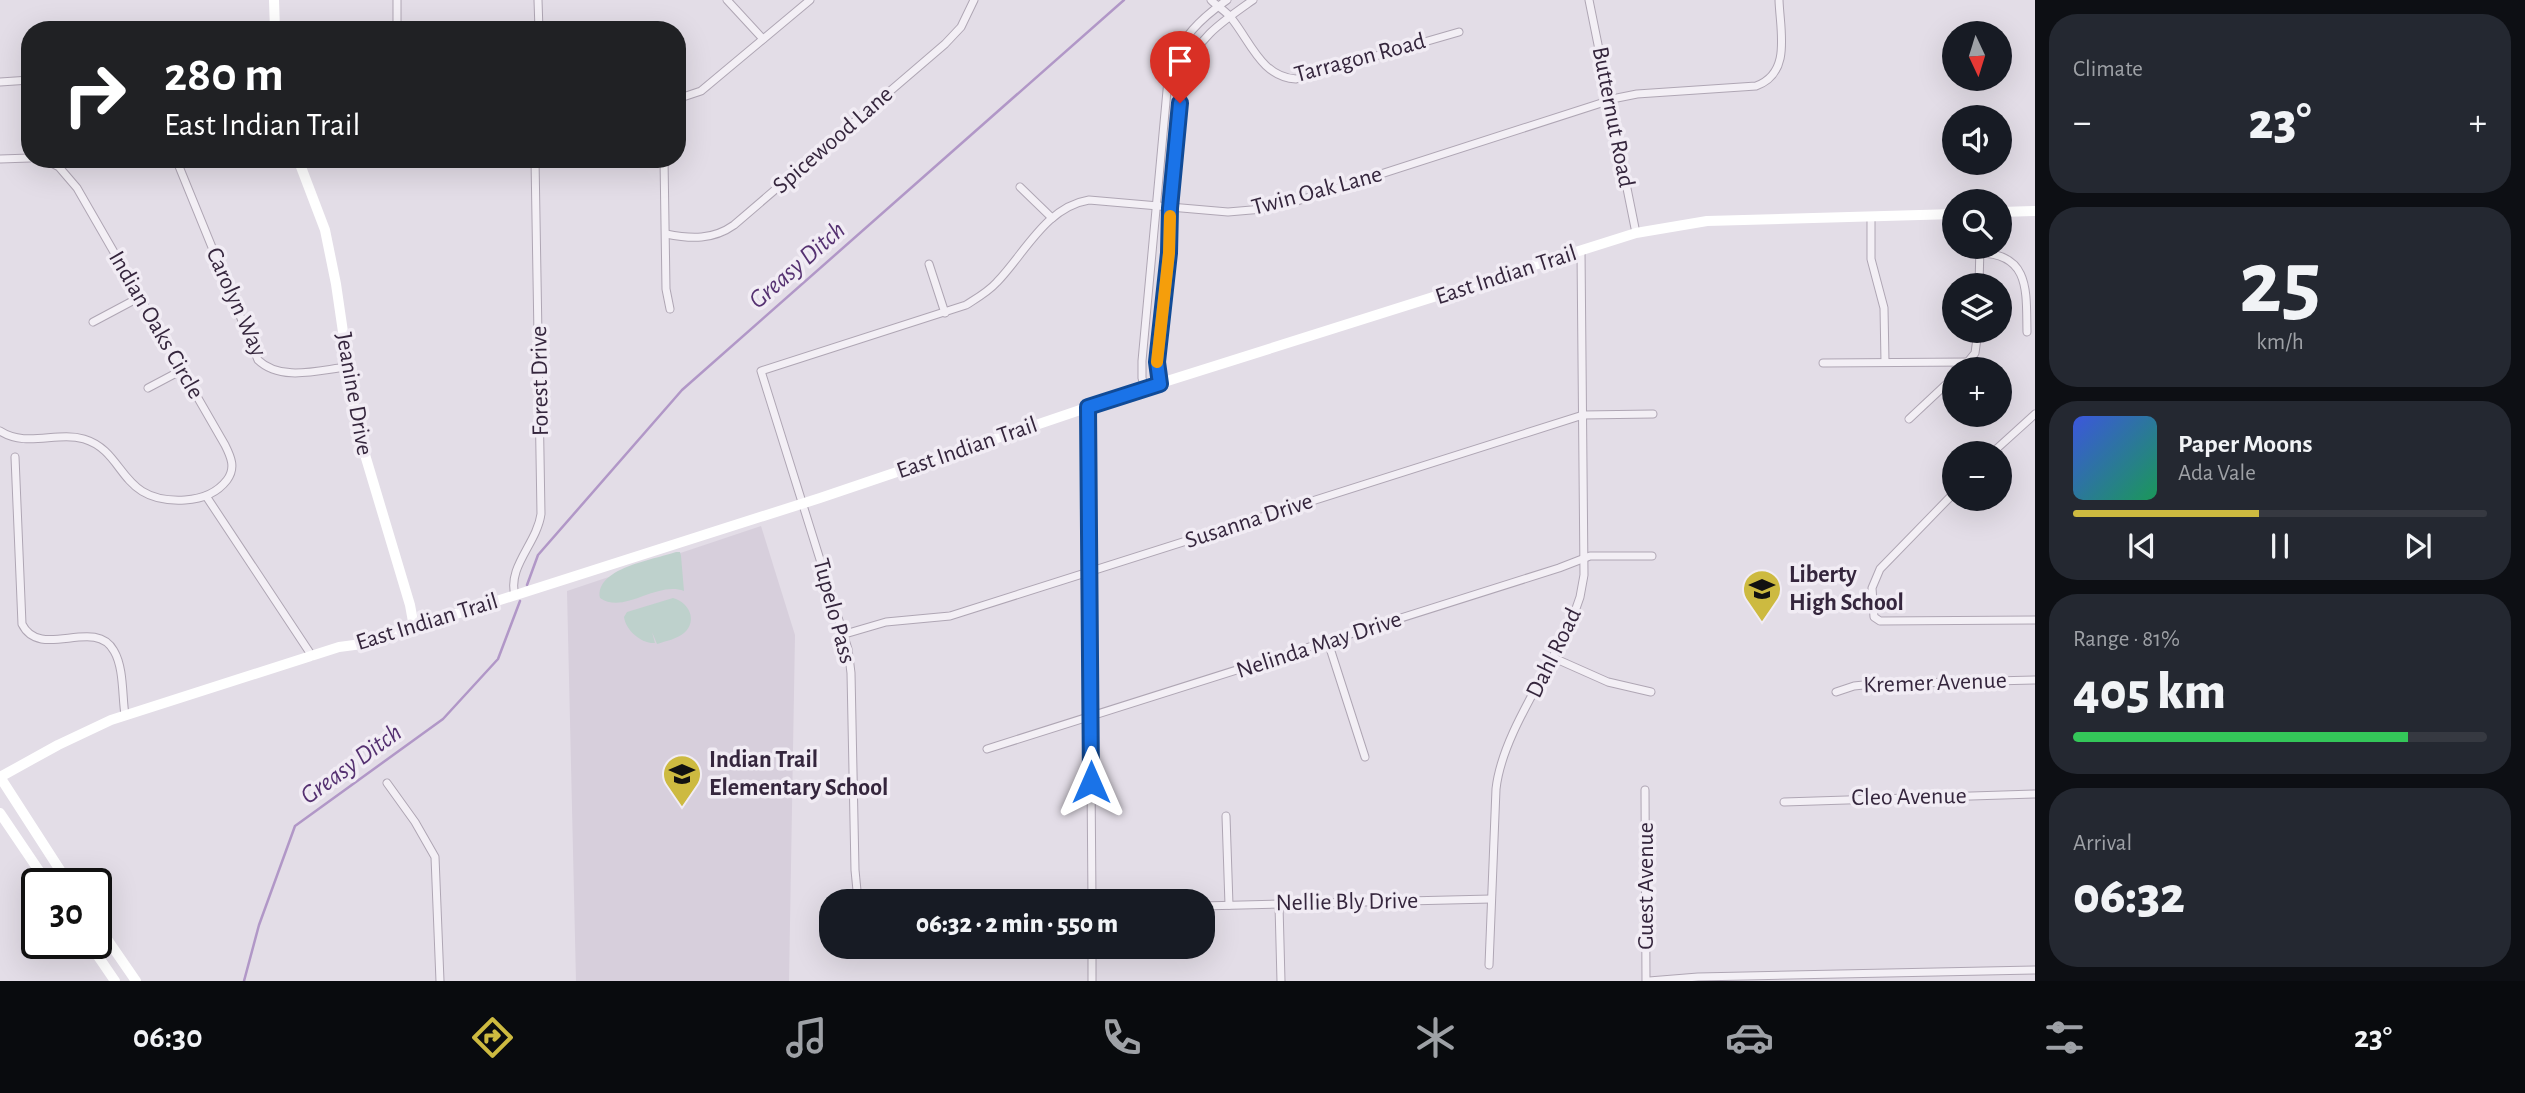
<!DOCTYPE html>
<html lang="en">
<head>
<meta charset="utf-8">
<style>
	body { margin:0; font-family:"Alegreya Sans",sans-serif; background:#242831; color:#f1f3f6; height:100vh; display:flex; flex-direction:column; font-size:26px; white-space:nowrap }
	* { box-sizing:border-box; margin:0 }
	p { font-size:23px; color:#9ea1a6 }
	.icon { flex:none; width:38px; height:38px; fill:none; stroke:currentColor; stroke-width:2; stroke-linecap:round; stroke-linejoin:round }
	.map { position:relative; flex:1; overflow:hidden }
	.details { display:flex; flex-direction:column; gap:14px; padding:14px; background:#0d0f14; width:490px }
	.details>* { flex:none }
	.top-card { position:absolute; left:21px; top:21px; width:665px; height:147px; border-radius:28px; box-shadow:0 7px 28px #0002; background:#202124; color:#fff; overflow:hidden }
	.needle { width:46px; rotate:176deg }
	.fabs { position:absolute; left:1942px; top:21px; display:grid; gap:14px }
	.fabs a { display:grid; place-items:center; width:70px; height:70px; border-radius:50%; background:#171b24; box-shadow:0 7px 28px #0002; font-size:35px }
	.speed { position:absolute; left:21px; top:868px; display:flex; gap:14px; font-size:35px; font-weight:700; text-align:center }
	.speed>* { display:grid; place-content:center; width:91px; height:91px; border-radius:50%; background:#171b24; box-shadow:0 7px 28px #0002; line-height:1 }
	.speed .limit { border:4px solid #111; border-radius:10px; background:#fff; color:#111 }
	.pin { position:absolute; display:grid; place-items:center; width:60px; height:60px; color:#fff; margin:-72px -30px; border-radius:50% 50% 50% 0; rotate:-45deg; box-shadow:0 0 7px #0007 }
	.pin .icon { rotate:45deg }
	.me { position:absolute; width:77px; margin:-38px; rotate:0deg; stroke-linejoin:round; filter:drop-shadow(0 0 5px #0008) }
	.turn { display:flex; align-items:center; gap:24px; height:147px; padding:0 28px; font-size:32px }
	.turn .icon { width:91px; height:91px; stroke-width:2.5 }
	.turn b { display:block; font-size:49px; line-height:60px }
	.big { font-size:52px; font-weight:800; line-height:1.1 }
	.details .tile { flex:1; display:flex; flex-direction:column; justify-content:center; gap:10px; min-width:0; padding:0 24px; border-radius:28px; background:#242831 }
	.details .dial { align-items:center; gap:0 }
	.dial b { font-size:91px; line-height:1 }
	.song { display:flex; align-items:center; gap:21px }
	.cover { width:84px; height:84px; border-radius:10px; background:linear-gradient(135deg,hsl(230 70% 55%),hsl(150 70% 35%)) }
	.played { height:7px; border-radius:4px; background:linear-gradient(90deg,#cdba40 45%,#363941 45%) }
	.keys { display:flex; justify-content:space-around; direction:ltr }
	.heat { display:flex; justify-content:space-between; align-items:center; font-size:38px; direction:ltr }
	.charge { height:10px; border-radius:5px; background:linear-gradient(90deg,#34c759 81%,#363941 0) }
	.trip { position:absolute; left:819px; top:889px; width:396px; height:70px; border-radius:28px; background:#171b24; box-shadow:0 7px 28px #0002; font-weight:800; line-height:70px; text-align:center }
	.tabs { display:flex; height:112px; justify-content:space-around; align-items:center; background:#090b0e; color:#9ea1a6 }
	.tabs .icon { width:49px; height:49px }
	.tabs .current { color:#cdba40 }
	.tabs b { font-size:32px; color:#f1f3f6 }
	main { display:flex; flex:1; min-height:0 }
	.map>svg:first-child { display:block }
</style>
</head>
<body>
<main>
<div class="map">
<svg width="2035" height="981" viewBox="0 0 2035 981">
	<rect width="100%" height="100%" fill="#e3dde7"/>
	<path fill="#d7cfdc" d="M761,526l34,109 -6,346h-213l-9,-390z"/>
	<g fill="#bed1cc">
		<path d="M676,552h4l1,4 3,35c-28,-10 -60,24 -84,7 -5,-30 53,-38 76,-46z"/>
		<path d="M673,598c16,4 25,23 11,35 -7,6 -18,8 -27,11l-5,-12 3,11c-13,1 -29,-12 -31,-26l3,-5z"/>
	</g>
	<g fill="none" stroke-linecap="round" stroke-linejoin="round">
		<g stroke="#b197c7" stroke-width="2.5">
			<path d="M527,585l11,-30 144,-165 442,-390"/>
			<path d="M244,981l15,-56 36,-99 148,-107 55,-60 22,-58"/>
		</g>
		<defs>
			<g id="street">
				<path d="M397,0v30"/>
				<path d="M538,0l1,30"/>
				<path d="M727,0l36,39"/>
				<path d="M1211,0c7,7 16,12 21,19 19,24 30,58 64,60l163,-47"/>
				<path d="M1589,0l47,233"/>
				<path d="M0,82l30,-2"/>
				<path d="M677,99l24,-8 109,-91"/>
				<path d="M0,159l30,-1"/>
				<path d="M176,159l82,201c23,22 61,10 89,7"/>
				<path d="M664,159l2,130 4,20"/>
				<path d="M1020,187l32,31"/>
				<path d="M1871,217v42l13,49 1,54"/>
				<path d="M666,234c25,5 47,6 68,-9l211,-181 16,-17 13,-27"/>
				<path d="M1980,253c51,1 46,40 47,79"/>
				<path d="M929,264l16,49"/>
				<path d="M1979,285l1,-38"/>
				<path d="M93,322l47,-25"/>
				<path d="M1823,363l147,-1"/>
				<path d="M1962,369l13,-16 3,-22"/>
				<path d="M1160,384l-3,-22 27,-289c14,-36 38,-51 69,-73"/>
				<path d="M148,388l34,-18"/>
				<path d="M1145,388l-3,-10v-17l27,-292c12,-31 31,-50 58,-69"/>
				<path d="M1088,407l4,494"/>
				<path d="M1909,419l46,-43"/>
				<path d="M0,431c26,17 57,0 84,8 43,13 34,65 101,61 16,-1 32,-7 42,-20 9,-12 4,-23 -2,-35l-148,-257 -18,-21 -15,-8"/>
				<path d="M1992,453l43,-39"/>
				<path d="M15,457l7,167c18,37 73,-8 92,27 10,17 8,45 11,64"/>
				<path d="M1955,492l-75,77 -8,19 2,29 6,4 155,-1"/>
				<path d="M206,496l106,160"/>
				<path d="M515,595c-8,-28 22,-52 26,-81l-6,-355"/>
				<path d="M845,634l41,-12 64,-6 633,-201 70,-1"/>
				<path d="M1328,642l37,115"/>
				<path d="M1554,658l54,24 43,10"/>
				<path d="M1836,692l18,-6 19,-2 162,-4"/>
				<path d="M987,749l572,-181 31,-12h62"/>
				<path d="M387,783l28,39 20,35 5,124"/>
				<path d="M1645,790l1,191"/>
				<path d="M1784,802l251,-8"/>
				<path d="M1226,816l3,89"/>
				<path d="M858,901l-3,-31 -4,-197 -3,-24 -87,-278 205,-66c11,-7 22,-13 31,-23 28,-29 49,-75 92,-82l139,12 35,-3 31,-7 323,-104 20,-4 119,-8c36,-13 24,-55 23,-86"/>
				<path d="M1279,905l2,76"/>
				<path d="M1202,906l289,-7"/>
				<path d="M1092,947v34"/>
				<path d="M1489,965l7,-176c6,-55 54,-119 77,-172l7,-20 4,-22 -3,-324"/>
				<path d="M1649,981l49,-4 337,-7"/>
			</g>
		</defs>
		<use href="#street" stroke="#afa6b4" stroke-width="9"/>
		<use href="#street" stroke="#f3eff5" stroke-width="7"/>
		<g stroke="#fff" stroke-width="10">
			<path d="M274,0l1,30"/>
			<path d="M298,159l27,71 11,54 21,144 53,177 4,22"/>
			<path d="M2000,212l35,-1"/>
			<path d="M0,813l48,71"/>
			<path d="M69,884l-69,-107 58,-32 53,-25 228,-73 23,-3 458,-146 325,-110 491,-155 71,-12 248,-7"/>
			<path d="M96,923l40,58"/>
			<path d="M89,943l26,38"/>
		</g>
	</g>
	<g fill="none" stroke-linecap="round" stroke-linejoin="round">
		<defs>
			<path id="route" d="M1091,782l-3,-375 72,-23 -3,-22 12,-109 1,-45 10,-105"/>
		</defs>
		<use href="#route" stroke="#114b97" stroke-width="18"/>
		<use href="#route" stroke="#1a73e8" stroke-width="12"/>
		<path stroke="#f59e0b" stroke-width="12" d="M1157,362l12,-109 1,-37"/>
	</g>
	<defs>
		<symbol id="school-pin" viewBox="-11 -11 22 30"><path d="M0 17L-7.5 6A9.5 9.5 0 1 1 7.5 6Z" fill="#cdba40" stroke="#f1ecf4"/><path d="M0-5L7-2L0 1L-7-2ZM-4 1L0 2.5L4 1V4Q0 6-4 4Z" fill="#111"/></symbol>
	</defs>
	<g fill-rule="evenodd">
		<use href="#school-pin" x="1740" y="567" width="44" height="60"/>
		<use href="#school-pin" x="660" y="752" width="44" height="60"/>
	</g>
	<g text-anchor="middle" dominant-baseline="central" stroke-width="7" stroke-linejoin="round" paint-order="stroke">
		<g font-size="24" fill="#35263d" stroke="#f1ecf4">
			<text transform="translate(1360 58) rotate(-15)">Tarragon Road</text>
			<text transform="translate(1613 117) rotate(79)">Butternut Road</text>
			<text transform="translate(833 140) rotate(-41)">Spicewood Lane</text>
			<text transform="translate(1317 191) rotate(-15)">Twin Oak Lane</text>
			<text transform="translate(1506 275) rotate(-18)">East Indian Trail</text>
			<text transform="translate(236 302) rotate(66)">Carolyn Way</text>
			<text transform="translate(156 325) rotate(60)">Indian Oaks Circle</text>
			<text transform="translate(540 381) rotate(-91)">Forest Drive</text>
			<text transform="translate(354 394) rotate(80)">Jeanine Drive</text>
			<text transform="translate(967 448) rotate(-19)">East Indian Trail</text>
			<text transform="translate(1249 521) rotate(-18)">Susanna Drive</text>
			<text transform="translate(834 611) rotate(75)">Tupelo Pass</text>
			<text transform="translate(427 622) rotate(-17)">East Indian Trail</text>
			<text transform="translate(1319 645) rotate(-18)">Nelinda May Drive</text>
			<text transform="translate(1554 653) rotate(-64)">Dahl Road</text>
			<text transform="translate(1935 683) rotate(-2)">Kremer Avenue</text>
			<text transform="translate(1909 797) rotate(-1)">Cleo Avenue</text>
			<text transform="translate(1646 886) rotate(-90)">Guest Avenue</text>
			<text transform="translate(1347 902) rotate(-1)">Nellie Bly Drive</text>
		</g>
		<g font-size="24" font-weight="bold" fill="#35263d" stroke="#f1ecf4" text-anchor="start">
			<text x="1789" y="575">Liberty<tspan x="1789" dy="28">High School</tspan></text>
			<text x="709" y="760">Indian Trail<tspan x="709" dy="28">Elementary School</tspan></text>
		</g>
		<g font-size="26" font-style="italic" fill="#553171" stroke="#f1ecf4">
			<text transform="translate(797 265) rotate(-41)">Greasy Ditch</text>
			<text transform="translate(351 764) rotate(-36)">Greasy Ditch</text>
		</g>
	</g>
</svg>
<div class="fabs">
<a><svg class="needle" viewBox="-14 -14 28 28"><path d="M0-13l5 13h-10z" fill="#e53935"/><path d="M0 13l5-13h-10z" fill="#9ea1a6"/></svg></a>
<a><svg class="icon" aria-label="sound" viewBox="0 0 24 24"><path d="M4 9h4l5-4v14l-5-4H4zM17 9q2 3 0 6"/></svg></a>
<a><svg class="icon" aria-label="search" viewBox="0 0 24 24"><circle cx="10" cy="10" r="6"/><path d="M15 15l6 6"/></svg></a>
<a><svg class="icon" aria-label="layers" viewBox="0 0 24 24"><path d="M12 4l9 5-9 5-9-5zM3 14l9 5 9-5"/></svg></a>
<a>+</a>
<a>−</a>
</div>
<div class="speed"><div class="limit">30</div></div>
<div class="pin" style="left:1180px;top:103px;background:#d93025"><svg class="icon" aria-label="arrive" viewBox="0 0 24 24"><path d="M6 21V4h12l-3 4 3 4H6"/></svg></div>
<svg class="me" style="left:1091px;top:782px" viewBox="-20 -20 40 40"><path d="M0-17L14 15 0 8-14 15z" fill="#1a73e8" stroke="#fff" stroke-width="4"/></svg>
<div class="trip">06:32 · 2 min · 550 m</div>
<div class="top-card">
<div class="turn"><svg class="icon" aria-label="right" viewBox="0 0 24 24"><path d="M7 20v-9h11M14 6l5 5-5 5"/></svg><div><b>280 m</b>East Indian Trail</div></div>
</div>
</div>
<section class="details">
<div class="tile"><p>Climate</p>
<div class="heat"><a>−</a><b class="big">23°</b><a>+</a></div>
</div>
<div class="tile dial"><b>25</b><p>km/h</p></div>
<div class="tile">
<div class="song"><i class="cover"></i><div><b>Paper Moons</b><p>Ada Vale</p></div></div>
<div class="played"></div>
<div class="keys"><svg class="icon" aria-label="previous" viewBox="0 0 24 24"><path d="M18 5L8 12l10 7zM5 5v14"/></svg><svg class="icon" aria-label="pause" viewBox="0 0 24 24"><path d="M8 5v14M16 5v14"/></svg><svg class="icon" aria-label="next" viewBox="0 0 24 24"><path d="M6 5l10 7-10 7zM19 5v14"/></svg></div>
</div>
<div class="tile"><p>Range · 81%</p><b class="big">405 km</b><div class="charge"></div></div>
<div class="tile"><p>Arrival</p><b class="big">06:32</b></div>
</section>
</main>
<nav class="tabs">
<b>06:30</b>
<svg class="icon current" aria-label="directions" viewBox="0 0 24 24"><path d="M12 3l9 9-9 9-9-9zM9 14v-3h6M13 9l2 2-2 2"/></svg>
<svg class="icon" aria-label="music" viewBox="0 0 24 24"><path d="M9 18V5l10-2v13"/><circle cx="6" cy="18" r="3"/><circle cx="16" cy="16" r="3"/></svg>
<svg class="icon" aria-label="phone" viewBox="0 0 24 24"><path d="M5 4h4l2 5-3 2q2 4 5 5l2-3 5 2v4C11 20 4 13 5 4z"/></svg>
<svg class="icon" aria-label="climate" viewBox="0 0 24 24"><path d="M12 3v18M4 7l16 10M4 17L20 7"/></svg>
<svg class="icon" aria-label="car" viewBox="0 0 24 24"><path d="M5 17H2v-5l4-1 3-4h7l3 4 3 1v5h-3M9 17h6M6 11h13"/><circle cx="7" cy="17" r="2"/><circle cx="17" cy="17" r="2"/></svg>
<svg class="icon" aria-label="filters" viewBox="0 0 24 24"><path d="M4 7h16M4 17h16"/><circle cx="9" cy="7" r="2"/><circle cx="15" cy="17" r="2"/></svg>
<b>23°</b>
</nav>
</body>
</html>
